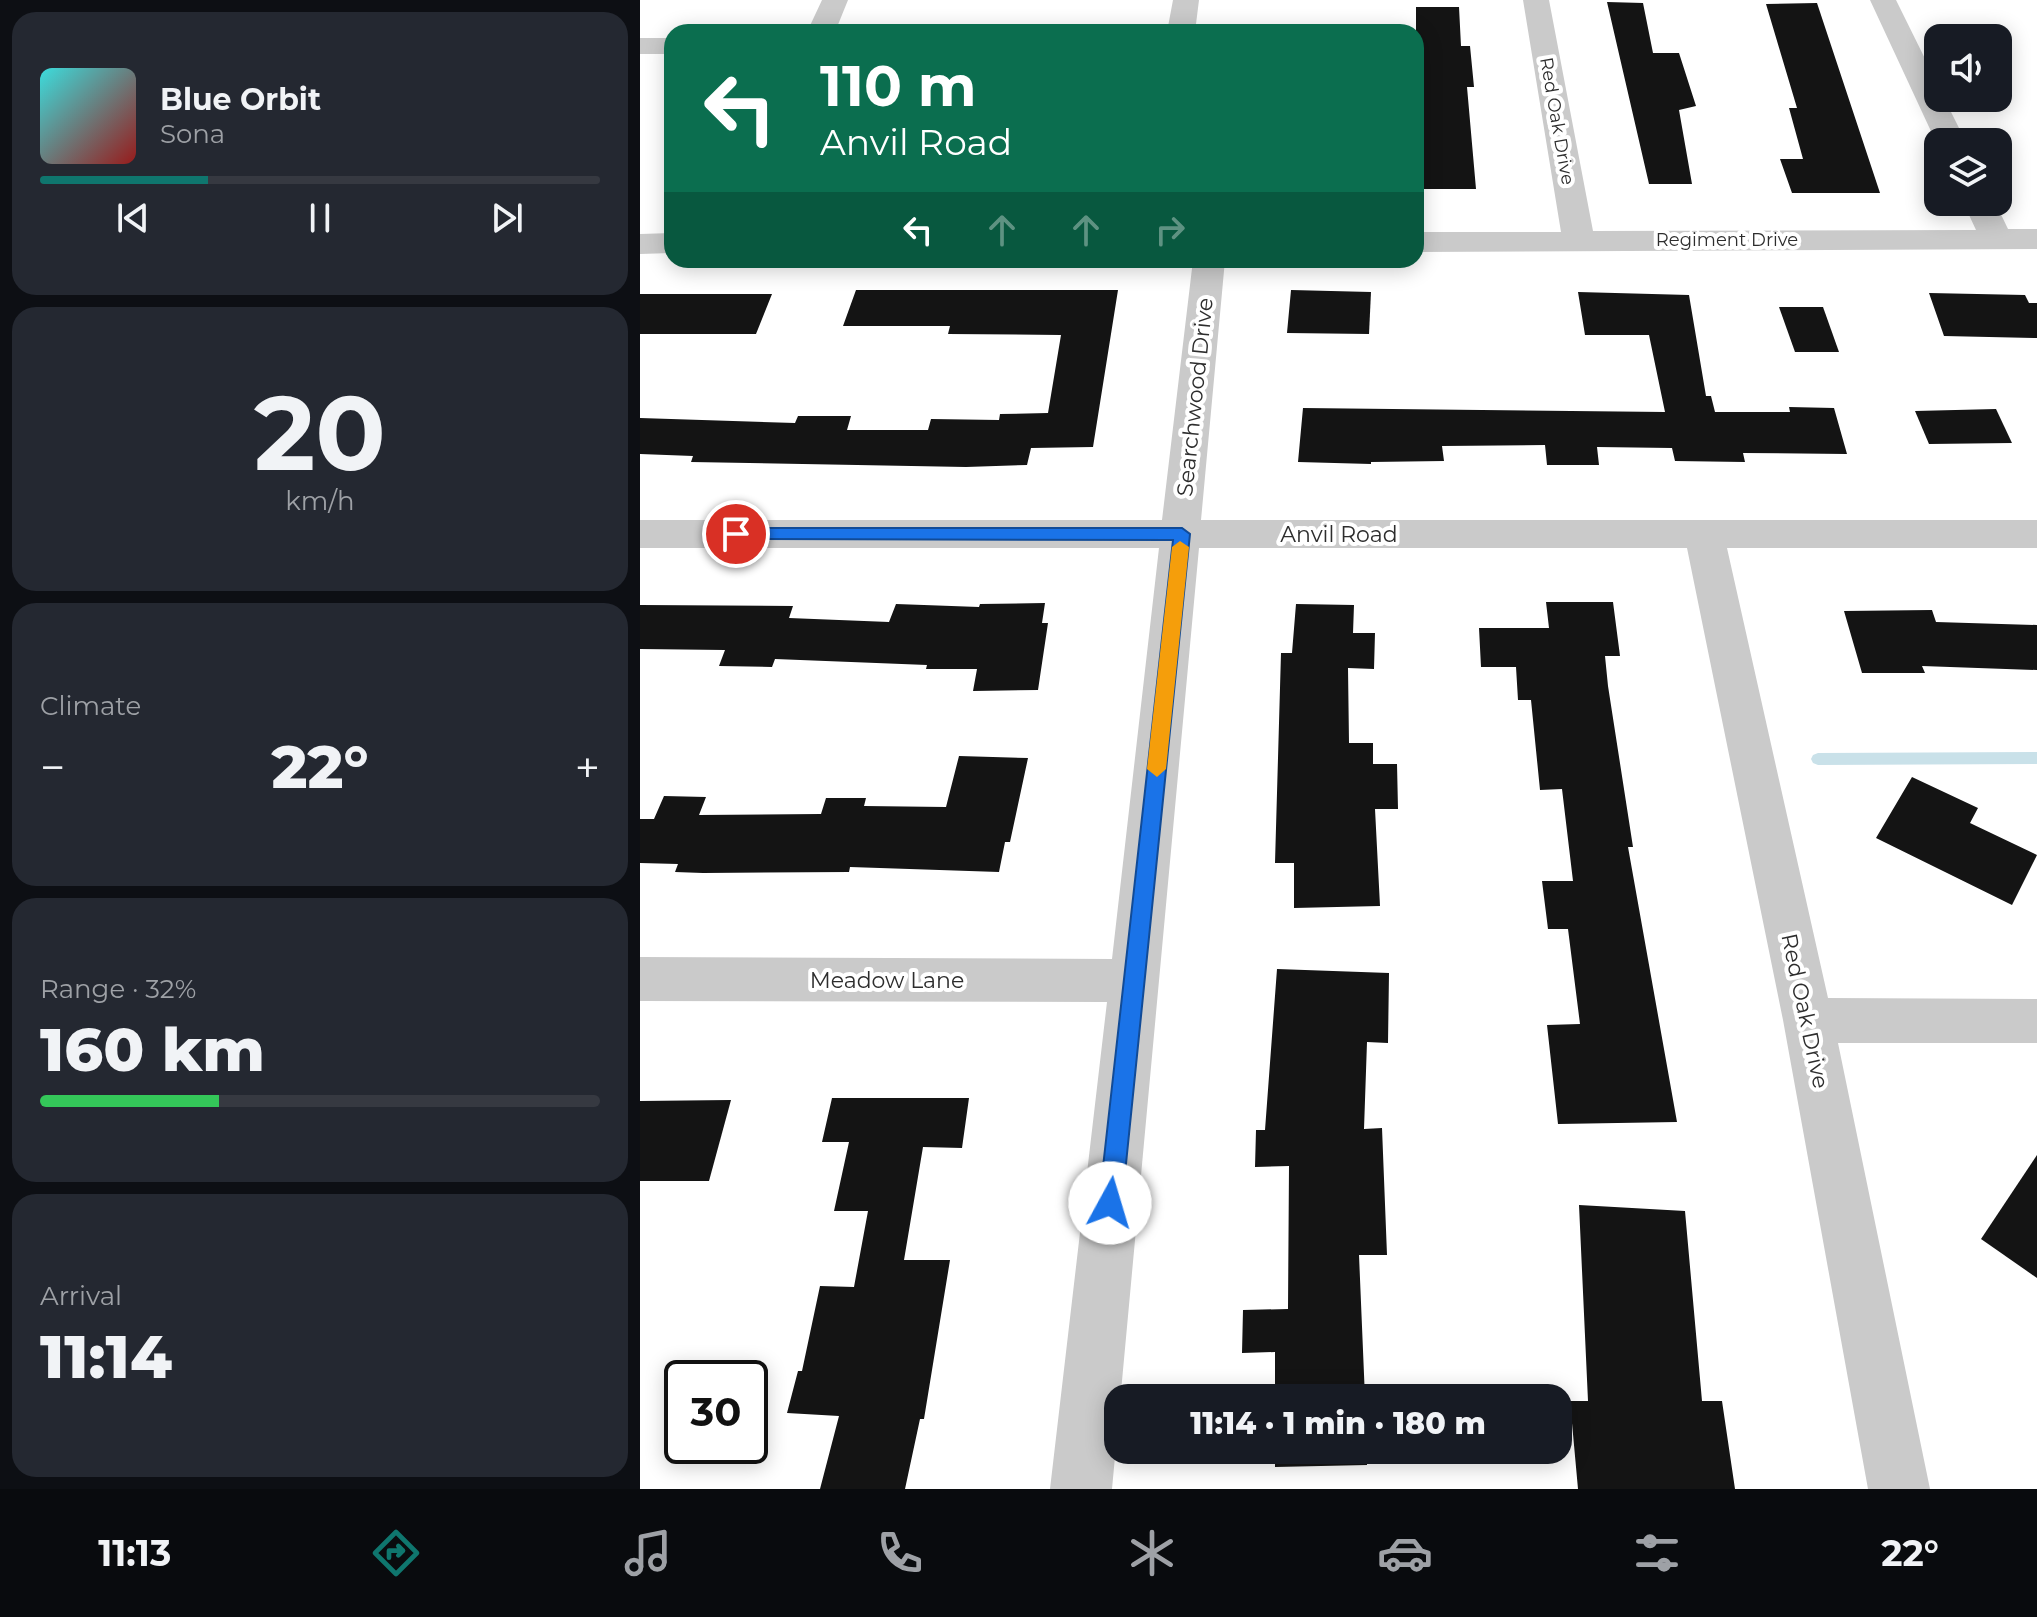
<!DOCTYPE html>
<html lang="en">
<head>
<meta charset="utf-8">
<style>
	body { margin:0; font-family:Montserrat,sans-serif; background:#242831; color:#f1f3f6; height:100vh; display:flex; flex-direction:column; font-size:30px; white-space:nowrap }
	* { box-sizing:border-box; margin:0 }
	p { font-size:26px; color:#9ea1a6 }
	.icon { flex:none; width:44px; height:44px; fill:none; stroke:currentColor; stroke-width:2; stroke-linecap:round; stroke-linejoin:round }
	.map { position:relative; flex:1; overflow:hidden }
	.sheet { display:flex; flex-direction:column; gap:12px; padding:12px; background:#0d0f14; width:640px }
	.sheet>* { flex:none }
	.top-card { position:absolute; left:24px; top:24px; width:760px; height:244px; border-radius:24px; box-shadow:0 4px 20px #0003; background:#0b6e4f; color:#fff; overflow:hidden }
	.fabs { position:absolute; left:1284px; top:24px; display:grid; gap:16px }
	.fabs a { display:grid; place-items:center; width:88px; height:88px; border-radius:16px; background:#171b24; box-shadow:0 4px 20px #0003; font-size:40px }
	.speed { position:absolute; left:24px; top:1360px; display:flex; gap:16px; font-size:40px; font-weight:700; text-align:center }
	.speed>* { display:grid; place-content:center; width:104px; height:104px; border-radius:50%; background:#171b24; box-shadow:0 4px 20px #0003; line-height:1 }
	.speed .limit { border:4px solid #111; border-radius:12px; background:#fff; color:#111 }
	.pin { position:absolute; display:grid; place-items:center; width:68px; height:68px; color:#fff; margin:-34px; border:4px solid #fff; border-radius:50%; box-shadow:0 2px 8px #0007 }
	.me { position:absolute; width:88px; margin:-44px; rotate:6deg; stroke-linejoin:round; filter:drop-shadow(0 0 6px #0008) }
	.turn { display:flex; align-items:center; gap:28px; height:168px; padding:0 24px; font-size:36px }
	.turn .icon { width:104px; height:104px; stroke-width:2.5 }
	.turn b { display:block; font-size:56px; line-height:68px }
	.lanes { display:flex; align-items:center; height:76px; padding:0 24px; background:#0003; justify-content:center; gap:40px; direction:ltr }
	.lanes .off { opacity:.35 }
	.big { font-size:60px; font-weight:800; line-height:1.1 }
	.sheet .card { flex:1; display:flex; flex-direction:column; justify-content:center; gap:12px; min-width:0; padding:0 28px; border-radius:24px; background:#242831 }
	.sheet .dial { align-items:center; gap:0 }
	.dial b { font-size:104px; line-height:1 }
	.song { display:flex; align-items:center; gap:24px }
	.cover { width:96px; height:96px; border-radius:12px; background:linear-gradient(135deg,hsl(180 70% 55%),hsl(0 70% 35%)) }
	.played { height:8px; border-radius:4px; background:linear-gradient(90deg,#0f766e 30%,#363941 30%) }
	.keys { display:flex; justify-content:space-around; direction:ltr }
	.heat { display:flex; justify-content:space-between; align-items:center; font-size:44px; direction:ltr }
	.charge { height:12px; border-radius:6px; background:linear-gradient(90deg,#34c759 32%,#363941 0) }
	.trip { position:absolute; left:464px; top:1384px; width:468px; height:80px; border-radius:24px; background:#171b24; box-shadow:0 4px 20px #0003; font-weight:800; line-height:80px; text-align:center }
	.menu { display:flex; height:128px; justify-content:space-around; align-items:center; background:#090b0e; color:#9ea1a6 }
	.menu .icon { width:56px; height:56px }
	.menu .current { color:#0f766e }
	.menu b { font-size:36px; color:#f1f3f6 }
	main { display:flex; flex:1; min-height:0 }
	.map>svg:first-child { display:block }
</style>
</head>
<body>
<main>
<section class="sheet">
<div class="card">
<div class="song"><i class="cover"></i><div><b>Blue Orbit</b><p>Sona</p></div></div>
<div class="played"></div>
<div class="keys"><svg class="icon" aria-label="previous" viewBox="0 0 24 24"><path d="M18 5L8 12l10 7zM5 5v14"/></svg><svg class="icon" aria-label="pause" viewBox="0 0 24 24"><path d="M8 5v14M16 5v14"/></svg><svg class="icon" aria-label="next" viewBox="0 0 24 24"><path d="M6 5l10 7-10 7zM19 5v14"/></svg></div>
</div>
<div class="card dial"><b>20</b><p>km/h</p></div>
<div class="card"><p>Climate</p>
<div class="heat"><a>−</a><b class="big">22°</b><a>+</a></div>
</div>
<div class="card"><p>Range · 32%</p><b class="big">160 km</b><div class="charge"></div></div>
<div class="card"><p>Arrival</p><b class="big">11:14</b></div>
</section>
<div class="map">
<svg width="1397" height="1489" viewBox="0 0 1397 1489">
	<rect width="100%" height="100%" fill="#fff"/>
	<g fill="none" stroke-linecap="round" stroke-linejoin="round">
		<path fill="#c9e1e9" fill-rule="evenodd" d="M1397,752v12l-219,1 -5,-2 -2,-4 2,-4 5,-2z"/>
	</g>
	<g fill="#141414">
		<path d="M967,2l36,1 10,50h26l17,53 -17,4 13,74h-43z"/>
		<path d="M1177,3l63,190h-88l-12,-34h23l-14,-51h8l-31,-104z"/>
		<path d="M776,7h43l2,39h9l4,41h-7l9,102h-60z"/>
		<path d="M216,290h262l-25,157 -62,1 -4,17 -61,2 -275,-5 2,-6 -53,-2v-36l155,5 3,-7h53l-4,14h81l3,-11 68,1 1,-6 48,-1 13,-78 -113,-1 2,-8h-107z"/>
		<path d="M651,290l80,2 -2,42 -82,-1z"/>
		<path d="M938,292l111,3 17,101h5l4,16h75l-1,-5 45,1 13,46 -104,-1 2,9 -70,-1 -3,-13 -75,-1 2,18h-52l-2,-20 -103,1 2,15 -73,1v2l-73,-2 5,-54 362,4 -16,-77h-64z"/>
		<path d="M1289,293l96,2 4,8h8v35l-93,-2z"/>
		<path d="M0,294h132l-16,40h-116z"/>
		<path d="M1139,307h44l16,45h-44z"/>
		<path d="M1356,409l16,34 -83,1 -14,-33z"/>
		<path d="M906,602h67l7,54h-15l3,30 25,161h-5l49,275 -119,2 -11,-99 33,-1 -12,-95h-20l-6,-48h31l-11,-92 -22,1 -9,-90h-13l-2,-33h-35l-2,-39h70z"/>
		<path d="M405,603l-3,20h6l-10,67 -65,1 4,-22h-51l1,-4 -152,-6 -3,8 -53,-1 6,-16 -85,-1v-44l153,1 -4,12 100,4 7,-18 83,3 1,-3z"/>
		<path d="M656,604l58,1 -1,28h22l-1,36 -26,-1 1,75h24v21h24l1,45h-23l5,97 -86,2v-45h-19l6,-210h11z"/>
		<path d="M1292,610l4,12 101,3v45l-115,-4 3,7h-63l-18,-62z"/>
		<path d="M319,756l69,2 -18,84h-5l-6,30 -149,-5 -1,5 -146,1 -28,-1 3,-8 -38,-1v-44h14l10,-23 42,1 -7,18 122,-1 5,-16h40l-2,8 82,1z"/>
		<path d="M1272,777l66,31 -8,15 67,32 -25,50 -136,-67z"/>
		<path d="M637,969l112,4 -1,70 -21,-1 -3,87 18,-1 5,127h-28l6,143h-90v-46l-33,1 1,-43 45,-1 1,-143 -34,1 1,-37h9z"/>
		<path d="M192,1098h137l-7,50 -39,-1 -19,113h46l-26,159h-4l-15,70h-85l19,-73 -52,-3 11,-42h4l18,-85 34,1 14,-76h-34l15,-69h-27z"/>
		<path d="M91,1100l-22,81h-69v-80z"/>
		<path d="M1397,1155v123l-56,-39z"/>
		<path d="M939,1205l106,6 17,190h20l13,88h-157l-8,-88h18z"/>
		<path d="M635,1450h92v15l-92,2z"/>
	</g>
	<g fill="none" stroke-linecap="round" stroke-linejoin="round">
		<g fill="#cacaca" fill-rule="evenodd">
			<path d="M182,0h26l-13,32h-28z"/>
			<path d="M533,0h26l-4,32h-28z"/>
			<path d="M883,0h26l44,231 383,-1 -13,-28h32l13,27h29v20l-621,3v-20h145z"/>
			<path d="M1230,0h26l42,85v13h6l22,44h-28v3l-2,-3z"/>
			<rect x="0" y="38" width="32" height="16"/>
			<path d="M32,233v20l-32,1v-20z"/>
			<path d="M553,260h32l-24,260h836v28h-310l101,450 209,1v44h-199l92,446h-62l-85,-469 -96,-472h-488l-87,941h-62l57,-487 -467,-1v-44l472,2 47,-411h-519v-28h522z"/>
		</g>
	</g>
	<path fill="#1a73e8" stroke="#114b97" stroke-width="2" d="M96,528h446l8,6 -68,669 -4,8 -8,3 -8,-3 -3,-8 74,-663 -437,-1 -8,-5z"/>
	<path fill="#f59e0b" d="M540,541l9,6 -23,222 -9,8 -10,-8 25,-222z"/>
	<g text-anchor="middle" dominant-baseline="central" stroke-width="8" stroke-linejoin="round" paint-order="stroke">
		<g font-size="18" fill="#2d2d2d" stroke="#fff">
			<text transform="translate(917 121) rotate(80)">Red Oak Drive</text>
			<text x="1087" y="240">Regiment Drive</text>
		</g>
		<g font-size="22" fill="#2d2d2d" stroke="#fff">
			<text transform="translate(555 397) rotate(-84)">Searchwood Drive</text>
			<text x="699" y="534">Anvil Road</text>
			<text x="247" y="980">Meadow Lane</text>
			<text transform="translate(1165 1011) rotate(78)">Red Oak Drive</text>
		</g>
	</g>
</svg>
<div class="fabs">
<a><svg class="icon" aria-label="sound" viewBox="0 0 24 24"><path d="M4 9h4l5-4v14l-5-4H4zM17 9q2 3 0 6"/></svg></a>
<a><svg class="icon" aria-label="layers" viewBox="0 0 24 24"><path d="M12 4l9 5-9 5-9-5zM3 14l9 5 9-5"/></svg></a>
</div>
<div class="speed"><div class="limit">30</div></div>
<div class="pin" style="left:96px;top:534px;background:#d93025"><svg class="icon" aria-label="arrive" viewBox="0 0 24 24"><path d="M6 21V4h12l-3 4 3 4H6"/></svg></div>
<svg class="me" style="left:470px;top:1203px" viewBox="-20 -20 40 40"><circle r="19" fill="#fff"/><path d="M0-13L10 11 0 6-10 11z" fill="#1a73e8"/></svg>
<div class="trip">11:14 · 1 min · 180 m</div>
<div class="top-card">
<div class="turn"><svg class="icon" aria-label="left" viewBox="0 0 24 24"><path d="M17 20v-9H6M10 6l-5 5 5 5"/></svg><div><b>110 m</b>Anvil Road</div></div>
<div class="lanes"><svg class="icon" aria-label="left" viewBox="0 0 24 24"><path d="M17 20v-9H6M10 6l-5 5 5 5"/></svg><svg class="icon off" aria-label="ahead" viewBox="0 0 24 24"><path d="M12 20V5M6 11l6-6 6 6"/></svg><svg class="icon off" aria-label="ahead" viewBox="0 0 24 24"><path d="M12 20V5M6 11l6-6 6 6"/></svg><svg class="icon off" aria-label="right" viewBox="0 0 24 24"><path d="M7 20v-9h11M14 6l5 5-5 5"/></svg></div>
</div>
</div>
</main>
<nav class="menu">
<b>11:13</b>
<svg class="icon current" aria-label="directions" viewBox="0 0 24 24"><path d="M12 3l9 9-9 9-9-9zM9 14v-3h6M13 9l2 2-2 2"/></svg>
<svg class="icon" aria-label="music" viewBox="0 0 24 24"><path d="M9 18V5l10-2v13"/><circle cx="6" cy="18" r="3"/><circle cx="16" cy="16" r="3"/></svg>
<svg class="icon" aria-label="phone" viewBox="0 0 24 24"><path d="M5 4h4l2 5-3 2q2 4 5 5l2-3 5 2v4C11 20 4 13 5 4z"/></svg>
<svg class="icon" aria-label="climate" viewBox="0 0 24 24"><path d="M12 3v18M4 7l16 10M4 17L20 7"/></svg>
<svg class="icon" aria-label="car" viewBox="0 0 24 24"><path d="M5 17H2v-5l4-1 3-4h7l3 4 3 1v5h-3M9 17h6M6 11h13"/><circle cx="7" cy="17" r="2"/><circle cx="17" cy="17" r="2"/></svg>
<svg class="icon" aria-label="filters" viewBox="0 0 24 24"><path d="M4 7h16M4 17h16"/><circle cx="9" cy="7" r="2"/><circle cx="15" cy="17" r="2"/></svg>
<b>22°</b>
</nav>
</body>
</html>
